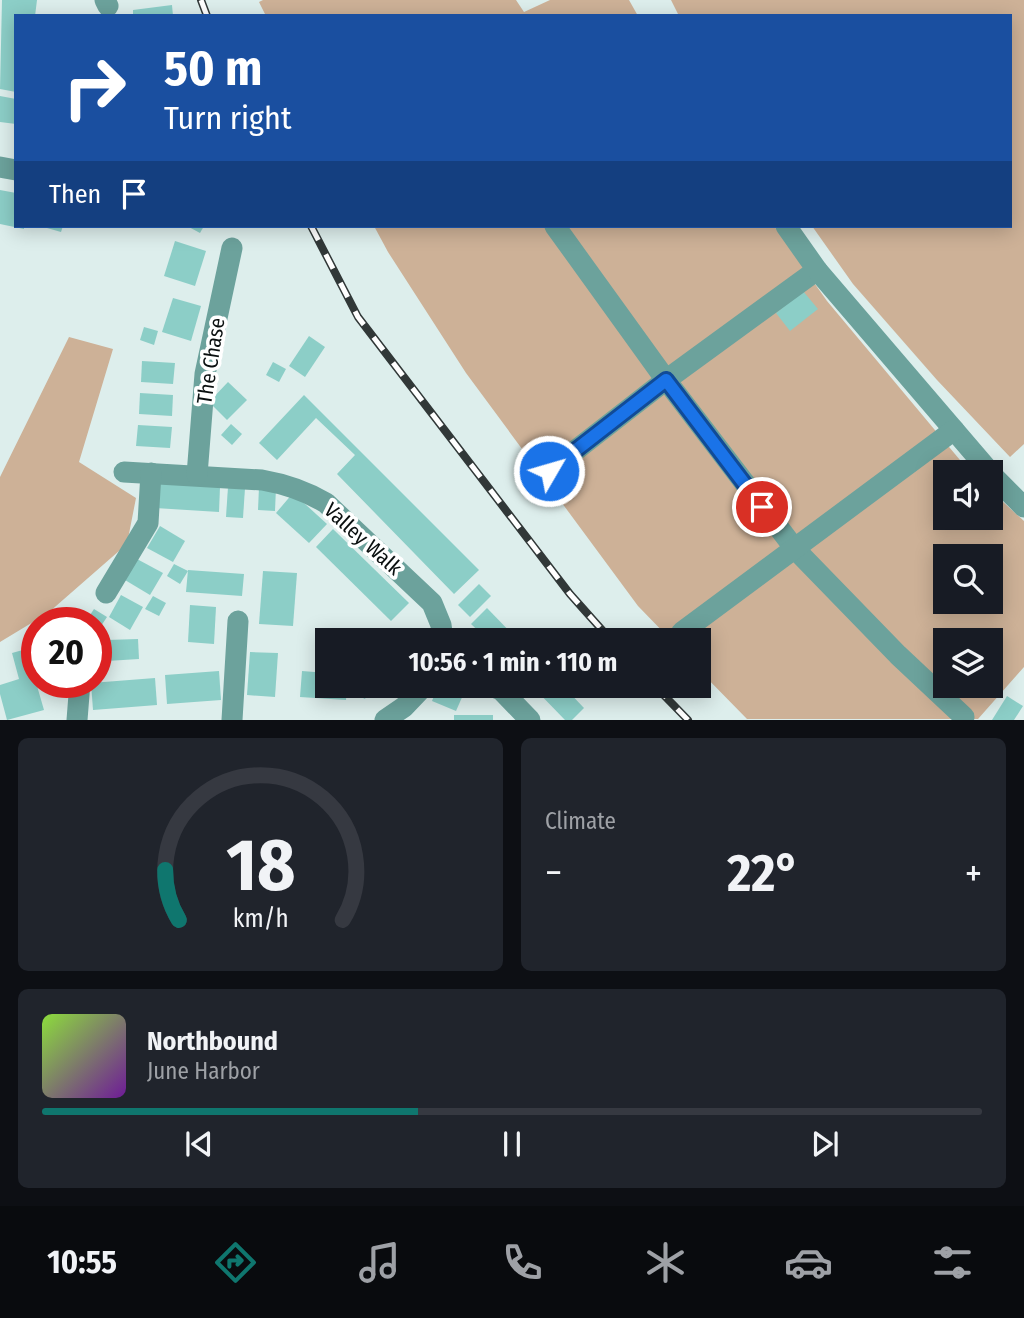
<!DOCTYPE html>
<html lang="en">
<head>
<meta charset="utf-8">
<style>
	body { margin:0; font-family:"Fira Sans Condensed",sans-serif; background:#20242c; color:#f1f3f6; height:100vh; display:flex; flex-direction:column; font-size:26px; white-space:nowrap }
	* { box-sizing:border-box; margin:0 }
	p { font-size:23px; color:#9ea1a6 }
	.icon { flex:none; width:38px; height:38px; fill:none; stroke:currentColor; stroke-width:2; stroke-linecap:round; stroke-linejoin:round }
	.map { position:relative; height:720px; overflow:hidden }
	.side { display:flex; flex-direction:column; gap:18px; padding:18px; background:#0d0f14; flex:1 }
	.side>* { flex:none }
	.banner { position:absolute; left:14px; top:14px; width:998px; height:214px; border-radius:0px; box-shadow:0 4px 18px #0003; background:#1a4fa0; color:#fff; overflow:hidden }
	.controls { position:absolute; left:933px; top:460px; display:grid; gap:14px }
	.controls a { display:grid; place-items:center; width:70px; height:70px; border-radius:0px; background:#171b24; box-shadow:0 4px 18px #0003; font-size:35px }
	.speed { position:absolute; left:21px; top:607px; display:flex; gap:14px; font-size:35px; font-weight:700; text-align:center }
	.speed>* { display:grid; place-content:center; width:91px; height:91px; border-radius:50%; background:#171b24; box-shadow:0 4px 18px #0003; line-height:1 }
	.speed .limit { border:10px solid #d22; background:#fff; color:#111 }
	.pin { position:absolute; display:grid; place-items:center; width:60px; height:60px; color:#fff; margin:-30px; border:4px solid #fff; border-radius:50%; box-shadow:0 2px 7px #0007 }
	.me { position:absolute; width:77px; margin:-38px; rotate:52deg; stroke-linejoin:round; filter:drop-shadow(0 0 5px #0008) }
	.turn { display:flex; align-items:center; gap:24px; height:147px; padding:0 35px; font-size:32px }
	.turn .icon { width:91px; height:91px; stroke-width:2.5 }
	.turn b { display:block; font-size:49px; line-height:60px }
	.then { display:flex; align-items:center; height:66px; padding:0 35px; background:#0003; gap:14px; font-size:26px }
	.big { font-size:52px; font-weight:700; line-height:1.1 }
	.side .widget { flex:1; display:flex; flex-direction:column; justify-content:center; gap:10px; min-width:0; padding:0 24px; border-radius:10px; background:#20242c }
	.side .dial { align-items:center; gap:0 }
	.dial svg { height:182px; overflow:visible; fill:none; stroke:#363941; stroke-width:7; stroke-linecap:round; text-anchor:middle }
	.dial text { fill:#f1f3f6; stroke:none }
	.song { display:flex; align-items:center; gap:21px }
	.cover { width:84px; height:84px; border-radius:10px; background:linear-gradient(135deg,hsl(90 70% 55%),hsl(280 70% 35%)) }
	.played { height:7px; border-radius:4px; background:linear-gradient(90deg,#0f766e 40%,#363941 40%) }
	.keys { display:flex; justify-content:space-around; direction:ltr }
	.heat { display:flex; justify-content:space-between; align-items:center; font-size:38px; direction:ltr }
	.side .tiles { flex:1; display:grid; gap:18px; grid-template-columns:1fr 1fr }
	.widget:last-child { grid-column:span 2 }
	.trip { position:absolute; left:315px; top:628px; width:396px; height:70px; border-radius:0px; background:#171b24; box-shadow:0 4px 18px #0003; font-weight:700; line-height:70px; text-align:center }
	.menu { display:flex; height:112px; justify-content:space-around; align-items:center; background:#090b0e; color:#9ea1a6 }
	.menu .icon { width:49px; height:49px }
	.menu .on { color:#0f766e }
	.menu b { font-size:32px; color:#f1f3f6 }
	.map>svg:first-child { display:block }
</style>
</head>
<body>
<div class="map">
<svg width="1024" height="720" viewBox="0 0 1024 720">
	<rect width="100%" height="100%" fill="#ddeeec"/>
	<g fill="#cdb197" fill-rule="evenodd">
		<path d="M263,0h253l8,12 26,-12h79l9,16h-372l-7,-14z"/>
		<path d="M671,0h353v444l-14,13 -73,-77 -84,-96 -41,-58h198v-210h-331z"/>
		<path d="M374,226h400l53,75 143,171h-25v46h45l1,-27 33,30v146l-46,52h-231l-49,-50v-29h-27l-33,-34 -172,-233 -78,-121zM945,556h45v46h-45zM945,640h45v46h-45z"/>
		<path d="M69,337l44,12 -34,113 57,36 -9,46 -79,69 -48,29v-165z"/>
	</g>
	<g fill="#8ccec7">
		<path d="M2,0h35l-2,16h-19v76l-16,-3z"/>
		<path d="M172,5l1,11h-40v-6z"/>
		<path d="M0,96l16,3v25l-16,-2z"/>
		<path d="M0,190l16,3v33h8v3l-24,-5z"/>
		<path d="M40,226h23l-2,6z"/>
		<path d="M187,226h17l-4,7z"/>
		<path d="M175,241l31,10 -11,35 -31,-10z"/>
		<path d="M803,291l15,18 -28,22 -14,-18z"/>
		<path d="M173,298l28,8 -10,35 -29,-9z"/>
		<path d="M144,327l14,4 -4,14 -14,-5z"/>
		<path d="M309,336l16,11 -20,30 -16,-11z"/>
		<path d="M142,361l33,2 -2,21 -32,-2z"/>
		<path d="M273,362l13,7 -7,13 -13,-7z"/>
		<path d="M228,382l19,18 -20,20 -18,-18z"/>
		<path d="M140,393l33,2 -1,21 -33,-2z"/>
		<path d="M304,395l175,175 -25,24 -117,-120 18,-19 -39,-37 -39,42 -18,-17z"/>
		<path d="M231,424l11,10 -10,11 -11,-10z"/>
		<path d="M138,425l34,2 -2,21 -34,-2z"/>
		<path d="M156,483l64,4 -1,25 -64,-4z"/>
		<path d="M228,487l17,1 -2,30 -17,-1z"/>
		<path d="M259,487h17l-1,24 -17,-1z"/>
		<path d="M293,493l34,31 -18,19 -33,-30z"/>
		<path d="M160,526l25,15 -12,21 -26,-14z"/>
		<path d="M333,529l76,74 -18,18 -75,-74z"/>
		<path d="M137,559l26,14 -13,22 -25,-15z"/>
		<path d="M174,564l14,7 -8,13 -13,-8z"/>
		<path d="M188,570l56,4 -2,22 -56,-4z"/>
		<path d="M263,571l34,2 -4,53 -34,-2z"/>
		<path d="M479,584l12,12 -21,21 -12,-12z"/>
		<path d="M121,595l22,12 -13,23 -21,-13z"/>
		<path d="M153,596l13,7 -7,13 -14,-7z"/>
		<path d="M190,605l26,2 -2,37 -26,-2z"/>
		<path d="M487,608l31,32h-30l-17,-16z"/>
		<path d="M94,609l13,8 -8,12 -3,-2v-4l-10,-2z"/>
		<path d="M70,612l3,11h-14l-2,-7z"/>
		<path d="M138,639l1,20 -32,2 -1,-21z"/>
		<path d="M37,646v32l-2,1 9,31 -37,10 -7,-26v-9l19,-6 -7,-26z"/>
		<path d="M250,652l28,1 -3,44 -28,-2z"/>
		<path d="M219,671l2,29 -54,4 -2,-29z"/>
		<path d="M302,671l25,2v13h20l-1,14 -46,-3z"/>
		<path d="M155,678l2,27 -64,5 -2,-27z"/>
		<path d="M358,686h32l-26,13z"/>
		<path d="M438,686h29l-11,25 -24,-10z"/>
		<path d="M532,686h31l21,22 -12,12h-7z"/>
		<path d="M1007,696l16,10 -9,14h-22z"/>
		<rect x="454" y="715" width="39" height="5"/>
	</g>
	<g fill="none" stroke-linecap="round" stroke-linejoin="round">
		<g stroke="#6ca29c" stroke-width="21">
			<path d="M105,0l3,6"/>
			<path d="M0,167l16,3"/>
			<path d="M555,226l111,154 151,-110"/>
			<path d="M786,226l31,44 173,202"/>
			<path d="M549,471l117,-91 129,169 103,106 66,62"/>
			<path d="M124,472l138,8c23,4 44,11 64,23l106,100 9,22 2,15"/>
			<path d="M990,473l34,34"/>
			<path d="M197,475l8,-101 27,-126"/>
			<path d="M106,593l42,-70 3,-50"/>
			<path d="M682,632l272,-202"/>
			<path d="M491,686l10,4 29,30"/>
			<path d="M77,720l3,-38"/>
			<path d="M232,720l6,-99"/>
			<path d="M385,720l19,-13 20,-21"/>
		</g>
		<defs>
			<g id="rail">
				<path d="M201,0l6,16"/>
				<path d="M311,226l47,91 212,277 41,46"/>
				<path d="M655,686l33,34"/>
			</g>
		</defs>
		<use href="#rail" stroke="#313838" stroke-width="8"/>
		<use href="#rail" stroke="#fff" stroke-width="5" stroke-dasharray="16" stroke-linecap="butt"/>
	</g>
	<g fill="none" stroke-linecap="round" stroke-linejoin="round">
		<defs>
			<path id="route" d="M549,471l117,-91 96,127"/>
		</defs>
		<use href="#route" stroke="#114b97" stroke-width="18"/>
		<use href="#route" stroke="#1a73e8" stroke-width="12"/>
	</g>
	<g text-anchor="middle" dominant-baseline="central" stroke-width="7" stroke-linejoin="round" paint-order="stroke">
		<g font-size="21" fill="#0a0f0f" stroke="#fff">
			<text transform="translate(211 361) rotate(-81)">The Chase</text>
			<text transform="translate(363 539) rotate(42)">Valley Walk</text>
		</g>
	</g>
</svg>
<div class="controls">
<a><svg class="icon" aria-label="sound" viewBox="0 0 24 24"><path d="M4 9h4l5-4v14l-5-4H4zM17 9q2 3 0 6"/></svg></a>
<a><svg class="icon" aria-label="search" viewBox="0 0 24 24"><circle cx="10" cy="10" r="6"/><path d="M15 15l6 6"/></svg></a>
<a><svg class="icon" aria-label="layers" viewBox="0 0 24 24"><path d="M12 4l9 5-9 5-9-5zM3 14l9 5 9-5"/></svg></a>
</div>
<div class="speed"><div class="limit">20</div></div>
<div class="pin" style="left:762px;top:507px;background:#d93025"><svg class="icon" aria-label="arrive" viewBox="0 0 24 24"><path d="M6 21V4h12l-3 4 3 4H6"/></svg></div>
<svg class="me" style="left:549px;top:471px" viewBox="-20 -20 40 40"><circle r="17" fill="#1a73e8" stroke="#fff" stroke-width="3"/><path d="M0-11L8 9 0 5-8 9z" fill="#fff"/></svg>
<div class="trip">10:56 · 1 min · 110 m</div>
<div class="banner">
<div class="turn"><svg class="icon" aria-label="right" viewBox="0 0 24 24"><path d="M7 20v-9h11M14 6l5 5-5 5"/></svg><div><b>50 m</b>Turn right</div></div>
<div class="then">Then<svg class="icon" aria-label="arrive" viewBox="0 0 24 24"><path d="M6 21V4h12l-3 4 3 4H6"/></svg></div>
</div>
</div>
<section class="side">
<div class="tiles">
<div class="widget dial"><svg viewBox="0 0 100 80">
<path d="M14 69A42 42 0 1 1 86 69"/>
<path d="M14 69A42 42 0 0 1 8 47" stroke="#0f766e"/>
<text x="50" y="56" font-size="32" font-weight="700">18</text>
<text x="50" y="72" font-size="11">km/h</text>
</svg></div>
<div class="widget"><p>Climate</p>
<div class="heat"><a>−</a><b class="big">22°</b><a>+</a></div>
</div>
<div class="widget">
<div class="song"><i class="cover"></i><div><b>Northbound</b><p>June Harbor</p></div></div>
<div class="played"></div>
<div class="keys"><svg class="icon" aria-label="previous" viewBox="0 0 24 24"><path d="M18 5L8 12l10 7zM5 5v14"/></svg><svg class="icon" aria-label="pause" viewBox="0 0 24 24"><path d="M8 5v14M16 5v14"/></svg><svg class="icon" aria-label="next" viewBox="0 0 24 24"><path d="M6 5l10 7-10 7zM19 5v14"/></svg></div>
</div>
</div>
</section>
<nav class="menu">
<b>10:55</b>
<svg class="icon on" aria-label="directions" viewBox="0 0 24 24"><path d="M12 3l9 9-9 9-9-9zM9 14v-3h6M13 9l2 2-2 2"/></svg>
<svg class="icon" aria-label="music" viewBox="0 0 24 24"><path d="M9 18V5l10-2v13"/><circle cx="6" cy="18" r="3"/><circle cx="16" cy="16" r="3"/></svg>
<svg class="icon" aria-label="phone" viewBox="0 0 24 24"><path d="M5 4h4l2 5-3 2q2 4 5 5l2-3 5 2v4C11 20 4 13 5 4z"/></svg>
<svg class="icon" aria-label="climate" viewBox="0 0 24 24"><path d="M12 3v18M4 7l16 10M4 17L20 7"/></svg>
<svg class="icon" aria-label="car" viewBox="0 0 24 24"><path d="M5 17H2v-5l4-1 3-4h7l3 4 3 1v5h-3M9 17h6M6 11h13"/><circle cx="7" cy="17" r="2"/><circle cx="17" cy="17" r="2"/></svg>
<svg class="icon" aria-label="filters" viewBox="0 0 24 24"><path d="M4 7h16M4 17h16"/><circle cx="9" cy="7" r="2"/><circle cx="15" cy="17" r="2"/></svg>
</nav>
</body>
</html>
